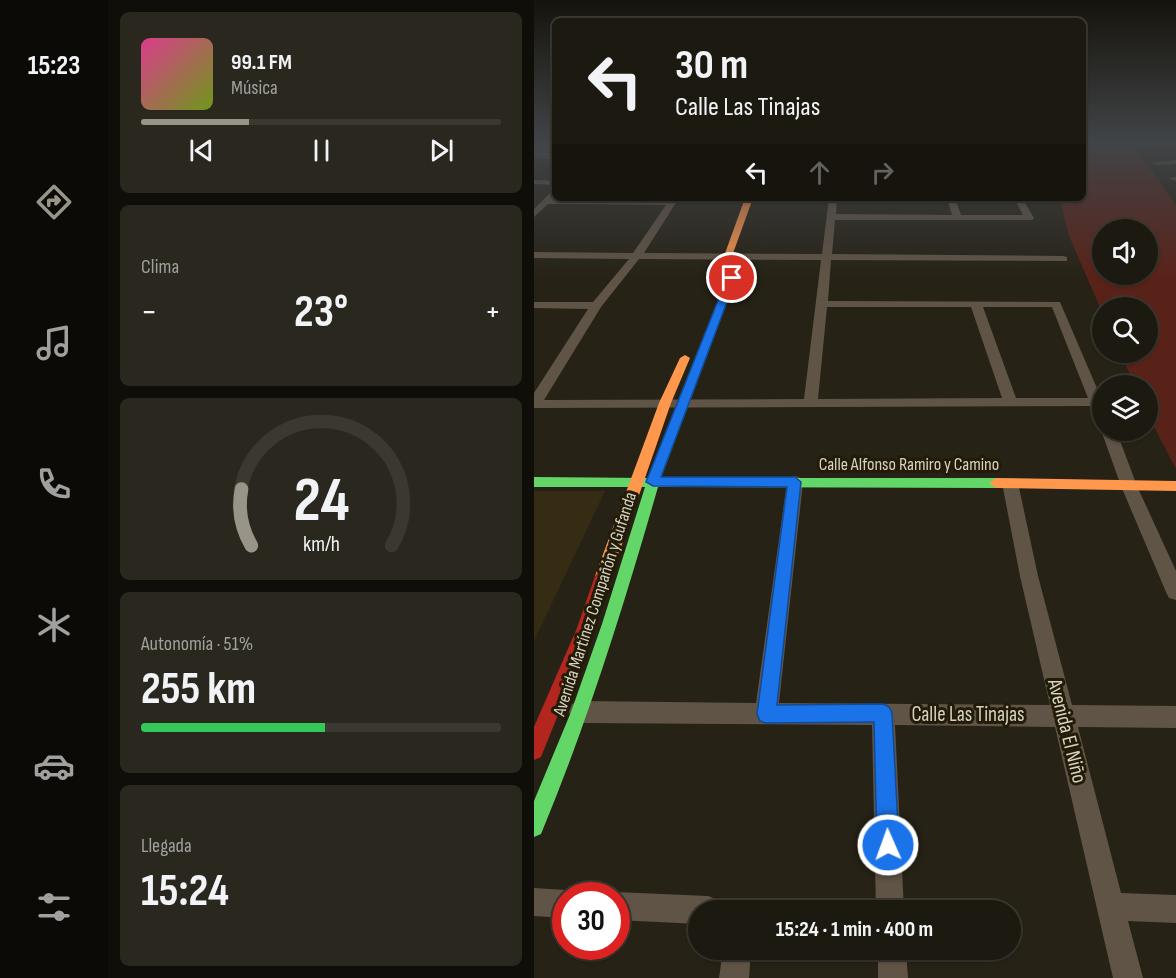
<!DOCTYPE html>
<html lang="es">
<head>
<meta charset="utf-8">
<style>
	body { margin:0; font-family:"Sofia Sans Condensed",sans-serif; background:#29271e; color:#f1f3f6; height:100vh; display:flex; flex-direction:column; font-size:22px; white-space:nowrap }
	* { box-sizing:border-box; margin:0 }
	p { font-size:20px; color:#a0a19f }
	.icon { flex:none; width:33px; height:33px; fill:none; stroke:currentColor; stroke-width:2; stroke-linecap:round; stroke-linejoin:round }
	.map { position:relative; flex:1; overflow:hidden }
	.side { display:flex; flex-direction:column; gap:12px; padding:12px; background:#0f0e09; width:426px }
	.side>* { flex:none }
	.top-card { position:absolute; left:18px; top:18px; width:534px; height:183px; border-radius:9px; box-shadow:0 2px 4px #0004,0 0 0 2px #3a3830; background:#1c1a10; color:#f1f3f6; overflow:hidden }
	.buttons { position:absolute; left:558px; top:219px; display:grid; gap:12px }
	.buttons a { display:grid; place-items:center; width:66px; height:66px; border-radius:50%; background:#1c1a10; box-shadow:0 2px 4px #0004,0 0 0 2px #3a3830; font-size:30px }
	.speed { position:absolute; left:18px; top:882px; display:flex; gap:12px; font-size:30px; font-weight:700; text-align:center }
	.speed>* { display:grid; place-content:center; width:78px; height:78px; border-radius:50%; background:#1c1a10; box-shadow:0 2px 4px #0004,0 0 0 2px #3a3830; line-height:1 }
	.speed .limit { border:9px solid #d22; background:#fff; color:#111 }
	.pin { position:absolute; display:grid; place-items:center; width:51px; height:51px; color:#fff; margin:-26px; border:3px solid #fff; border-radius:50%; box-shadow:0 2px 6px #0007 }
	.me { position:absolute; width:66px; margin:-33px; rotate:358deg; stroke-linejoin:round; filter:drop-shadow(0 0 4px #0008) }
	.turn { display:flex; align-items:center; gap:21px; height:126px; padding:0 24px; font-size:27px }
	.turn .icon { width:78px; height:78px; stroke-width:2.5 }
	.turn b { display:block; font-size:42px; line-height:51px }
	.lanes { display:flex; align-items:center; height:57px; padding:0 24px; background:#0003; justify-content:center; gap:30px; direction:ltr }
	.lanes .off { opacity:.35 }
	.big { font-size:45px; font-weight:700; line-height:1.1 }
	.side .tile { flex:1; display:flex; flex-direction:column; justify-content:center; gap:9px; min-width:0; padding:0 21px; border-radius:9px; background:#29271e }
	.side .dial { align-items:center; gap:0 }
	.dial svg { height:156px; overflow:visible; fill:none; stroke:#3a3830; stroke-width:7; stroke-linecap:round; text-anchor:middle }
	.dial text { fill:#f1f3f6; stroke:none }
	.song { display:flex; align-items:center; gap:18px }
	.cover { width:72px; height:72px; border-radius:9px; background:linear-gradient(135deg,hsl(330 70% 55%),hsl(80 70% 35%)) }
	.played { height:6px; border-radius:3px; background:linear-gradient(90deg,#989488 30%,#3a3830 30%) }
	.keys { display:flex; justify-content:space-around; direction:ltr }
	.heat { display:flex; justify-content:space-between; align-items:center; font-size:33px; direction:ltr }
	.charge { height:9px; border-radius:4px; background:linear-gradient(90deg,#34c759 51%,#3a3830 0) }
	.trip { position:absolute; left:154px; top:900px; width:333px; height:60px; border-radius:30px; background:#1c1a10; box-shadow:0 2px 4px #0004,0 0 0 2px #3a3830; font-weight:700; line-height:60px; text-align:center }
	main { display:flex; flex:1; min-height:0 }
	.dock { display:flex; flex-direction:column; width:108px; justify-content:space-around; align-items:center; background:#0b0a06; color:#a0a19f }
	.dock .icon { width:42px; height:42px }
	.dock .selected { color:#989488 }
	.dock b { font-size:27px; color:#f1f3f6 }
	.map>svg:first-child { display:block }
</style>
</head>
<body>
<main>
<nav class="dock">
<b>15:23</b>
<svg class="icon selected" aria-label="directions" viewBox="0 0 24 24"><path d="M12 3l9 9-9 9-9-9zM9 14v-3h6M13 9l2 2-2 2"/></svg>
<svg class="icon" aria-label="music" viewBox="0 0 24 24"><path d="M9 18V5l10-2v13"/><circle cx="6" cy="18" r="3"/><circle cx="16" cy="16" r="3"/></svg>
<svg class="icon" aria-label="phone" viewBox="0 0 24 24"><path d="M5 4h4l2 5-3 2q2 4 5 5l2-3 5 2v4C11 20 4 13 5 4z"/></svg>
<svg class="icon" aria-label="climate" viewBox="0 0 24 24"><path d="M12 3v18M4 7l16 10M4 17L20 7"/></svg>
<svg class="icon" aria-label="car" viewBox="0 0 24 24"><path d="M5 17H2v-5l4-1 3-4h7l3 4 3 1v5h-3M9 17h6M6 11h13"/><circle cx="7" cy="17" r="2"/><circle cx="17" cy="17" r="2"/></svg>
<svg class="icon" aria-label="filters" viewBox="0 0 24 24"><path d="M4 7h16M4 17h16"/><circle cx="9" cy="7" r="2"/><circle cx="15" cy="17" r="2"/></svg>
</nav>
<section class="side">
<div class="tile">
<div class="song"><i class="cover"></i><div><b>99.1 FM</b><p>Música</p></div></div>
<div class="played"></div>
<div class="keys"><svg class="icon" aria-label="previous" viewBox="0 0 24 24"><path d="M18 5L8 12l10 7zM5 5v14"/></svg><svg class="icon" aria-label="pause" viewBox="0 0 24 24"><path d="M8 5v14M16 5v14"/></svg><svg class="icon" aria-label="next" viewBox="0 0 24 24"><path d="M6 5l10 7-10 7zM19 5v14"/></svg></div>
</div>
<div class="tile"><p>Clima</p>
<div class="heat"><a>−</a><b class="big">23°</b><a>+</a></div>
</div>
<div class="tile dial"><svg viewBox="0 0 100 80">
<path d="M14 69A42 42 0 1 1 86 69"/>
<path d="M14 69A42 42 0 0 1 9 40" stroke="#989488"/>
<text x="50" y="56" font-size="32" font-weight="700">24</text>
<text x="50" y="72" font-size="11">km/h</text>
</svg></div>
<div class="tile"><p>Autonomía · 51%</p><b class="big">255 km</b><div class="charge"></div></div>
<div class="tile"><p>Llegada</p><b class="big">15:24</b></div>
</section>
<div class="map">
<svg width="642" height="978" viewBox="0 0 642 978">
	<rect width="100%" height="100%" fill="#262216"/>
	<path fill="#362c13" d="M0,491h71l-71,150z"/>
	<path fill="#592219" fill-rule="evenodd" d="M549,141h47l46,64v264l-28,-54v-29l-13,-1 -15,-32 28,-1v-44h-46v4l-33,-76 -9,-38h23zM568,230h46v44h-46z"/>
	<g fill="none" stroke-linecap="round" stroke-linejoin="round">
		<g fill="#605446" fill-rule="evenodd">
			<rect x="0" y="141" width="21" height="2"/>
			<path d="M642,160v4l-21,1 -4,-2z"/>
			<path d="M639,177h3v4l-7,-2z"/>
			<path d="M0,180l21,1v4l-21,-1z"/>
			<path d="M18,191l3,1 -2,6h126l-35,55 178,1 7,-56h8l-1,16 116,1 -5,-17h8l6,17h62l-9,-17h8l12,20 -2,2h-197l-3,34 231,2 4,1v4l-236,-1 -3,41 232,1 42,98v20l-5,-1 -6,-13 -557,2v-15l54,-84 -54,-1v-6h59l36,-43 -95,-1v-6l99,1 33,-48 -118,-1 -14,13v-8zM105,259l182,1 -17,139 -260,1 57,-93zM293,307h144l31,91 -184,1zM449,307h69l36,91h-72z"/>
			<path d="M568,427v3h14l21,56 39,85v29l-7,-2 -3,-6 -45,-106 -20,-56z"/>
			<path d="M261,476l6,2 2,4 -24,221 271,2 -30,-129 -18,-93 2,-4h12l2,4 20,93 34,129 104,1v22l-98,-1 43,166 55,2v28l-48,-2 15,57h-30l-58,-251 -160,-2 9,185h-28l-4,-185 -292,-2 -8,-3 -3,-8 3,-8 8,-3 176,2 31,-221 2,-4z"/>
			<path d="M0,888l32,2 10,4 -10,2v22l-32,-2z"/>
			<path d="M82,892l92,4 10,4 4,10h-23v14l-83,-4v-24h-8z"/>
			<path d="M189,950h28l-2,28h-30z"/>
			<path d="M344,950h28l2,28h-30z"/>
		</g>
		<path fill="#63d668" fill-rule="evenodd" d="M206,254l4,3 -83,221h335l7,5 -7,5 -338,-1c-34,118 -70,234 -117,347l-7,3v-36l37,-89 31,-88 43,-137h-111v-10l114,1 88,-221z"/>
		<g fill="#ff974d" fill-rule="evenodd">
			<path d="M211,198h8l-26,72 -7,2 -1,-2z"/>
			<path d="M151,355l5,3 -19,45 -60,173 -3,4 -5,2 -5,-2 -3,-4 64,-173 21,-45z"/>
			<path d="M462,478l180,3v10l-180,-3 -7,-5z"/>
		</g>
		<path fill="#b3261e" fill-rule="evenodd" d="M69,570l5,2 3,4 -18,52 -52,129 -7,3v-33l43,-99 18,-52 3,-4z"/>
	</g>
	<path fill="#464638" d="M21,141v21h-5v-3h-16v-12z"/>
	<path fill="#555447" stroke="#69685b" stroke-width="1.5" d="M7,141h14v16h-6l3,-3h-18v-7z"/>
	<linearGradient id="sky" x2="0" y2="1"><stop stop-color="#15130c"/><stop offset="0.51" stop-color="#414447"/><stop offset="1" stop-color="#414447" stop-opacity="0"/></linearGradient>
	<rect width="642" height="278" fill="url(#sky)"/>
	<path fill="#1a73e8" stroke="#114b97" stroke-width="1.5" d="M198,275l4,3 -75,199h134l6,5 -24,223 106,-1 6,3 3,6 7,132 -4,7 -7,3 -8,-3 -3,-7 -3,-123 -108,1 -6,-2 -3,-7 30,-227 -134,-1 -7,-4 81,-204z"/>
	<g text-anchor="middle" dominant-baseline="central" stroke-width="6" stroke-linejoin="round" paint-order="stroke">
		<g font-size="18" fill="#d5d1c5" stroke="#221c07">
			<text x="375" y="464">Calle Alfonso Ramiro y Camino</text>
			<text transform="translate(61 604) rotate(-72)">Avenida Martínez Compañón y Gufanda</text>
		</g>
		<g font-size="21" fill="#d5d1c5" stroke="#221c07">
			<text x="434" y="714">Calle Las Tinajas</text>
			<text transform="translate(533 731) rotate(76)">Avenida El Niño</text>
		</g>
	</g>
</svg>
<div class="buttons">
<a><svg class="icon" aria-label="sound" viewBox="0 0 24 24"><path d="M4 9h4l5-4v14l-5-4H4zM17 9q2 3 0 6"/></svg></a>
<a><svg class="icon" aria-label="search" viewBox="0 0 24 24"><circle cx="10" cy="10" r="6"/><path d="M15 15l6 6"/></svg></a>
<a><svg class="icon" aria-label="layers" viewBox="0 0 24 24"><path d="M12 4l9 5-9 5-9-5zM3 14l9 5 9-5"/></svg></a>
</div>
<div class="speed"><div class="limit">30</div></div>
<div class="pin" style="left:198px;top:278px;background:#d93025"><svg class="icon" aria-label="arrive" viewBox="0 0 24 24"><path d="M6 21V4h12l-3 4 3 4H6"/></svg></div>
<svg class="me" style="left:354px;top:845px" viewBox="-20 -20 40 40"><circle r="17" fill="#1a73e8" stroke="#fff" stroke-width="3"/><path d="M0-11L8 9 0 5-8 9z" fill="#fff"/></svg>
<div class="trip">15:24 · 1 min · 400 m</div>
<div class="top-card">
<div class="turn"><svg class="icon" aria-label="left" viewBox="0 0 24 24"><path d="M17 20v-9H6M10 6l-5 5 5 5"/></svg><div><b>30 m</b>Calle Las Tinajas</div></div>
<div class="lanes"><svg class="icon" aria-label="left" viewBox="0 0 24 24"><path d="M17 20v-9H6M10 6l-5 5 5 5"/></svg><svg class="icon off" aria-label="ahead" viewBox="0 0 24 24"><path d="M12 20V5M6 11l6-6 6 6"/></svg><svg class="icon off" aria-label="right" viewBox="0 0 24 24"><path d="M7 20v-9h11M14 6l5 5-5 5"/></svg></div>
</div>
</div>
</main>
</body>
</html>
